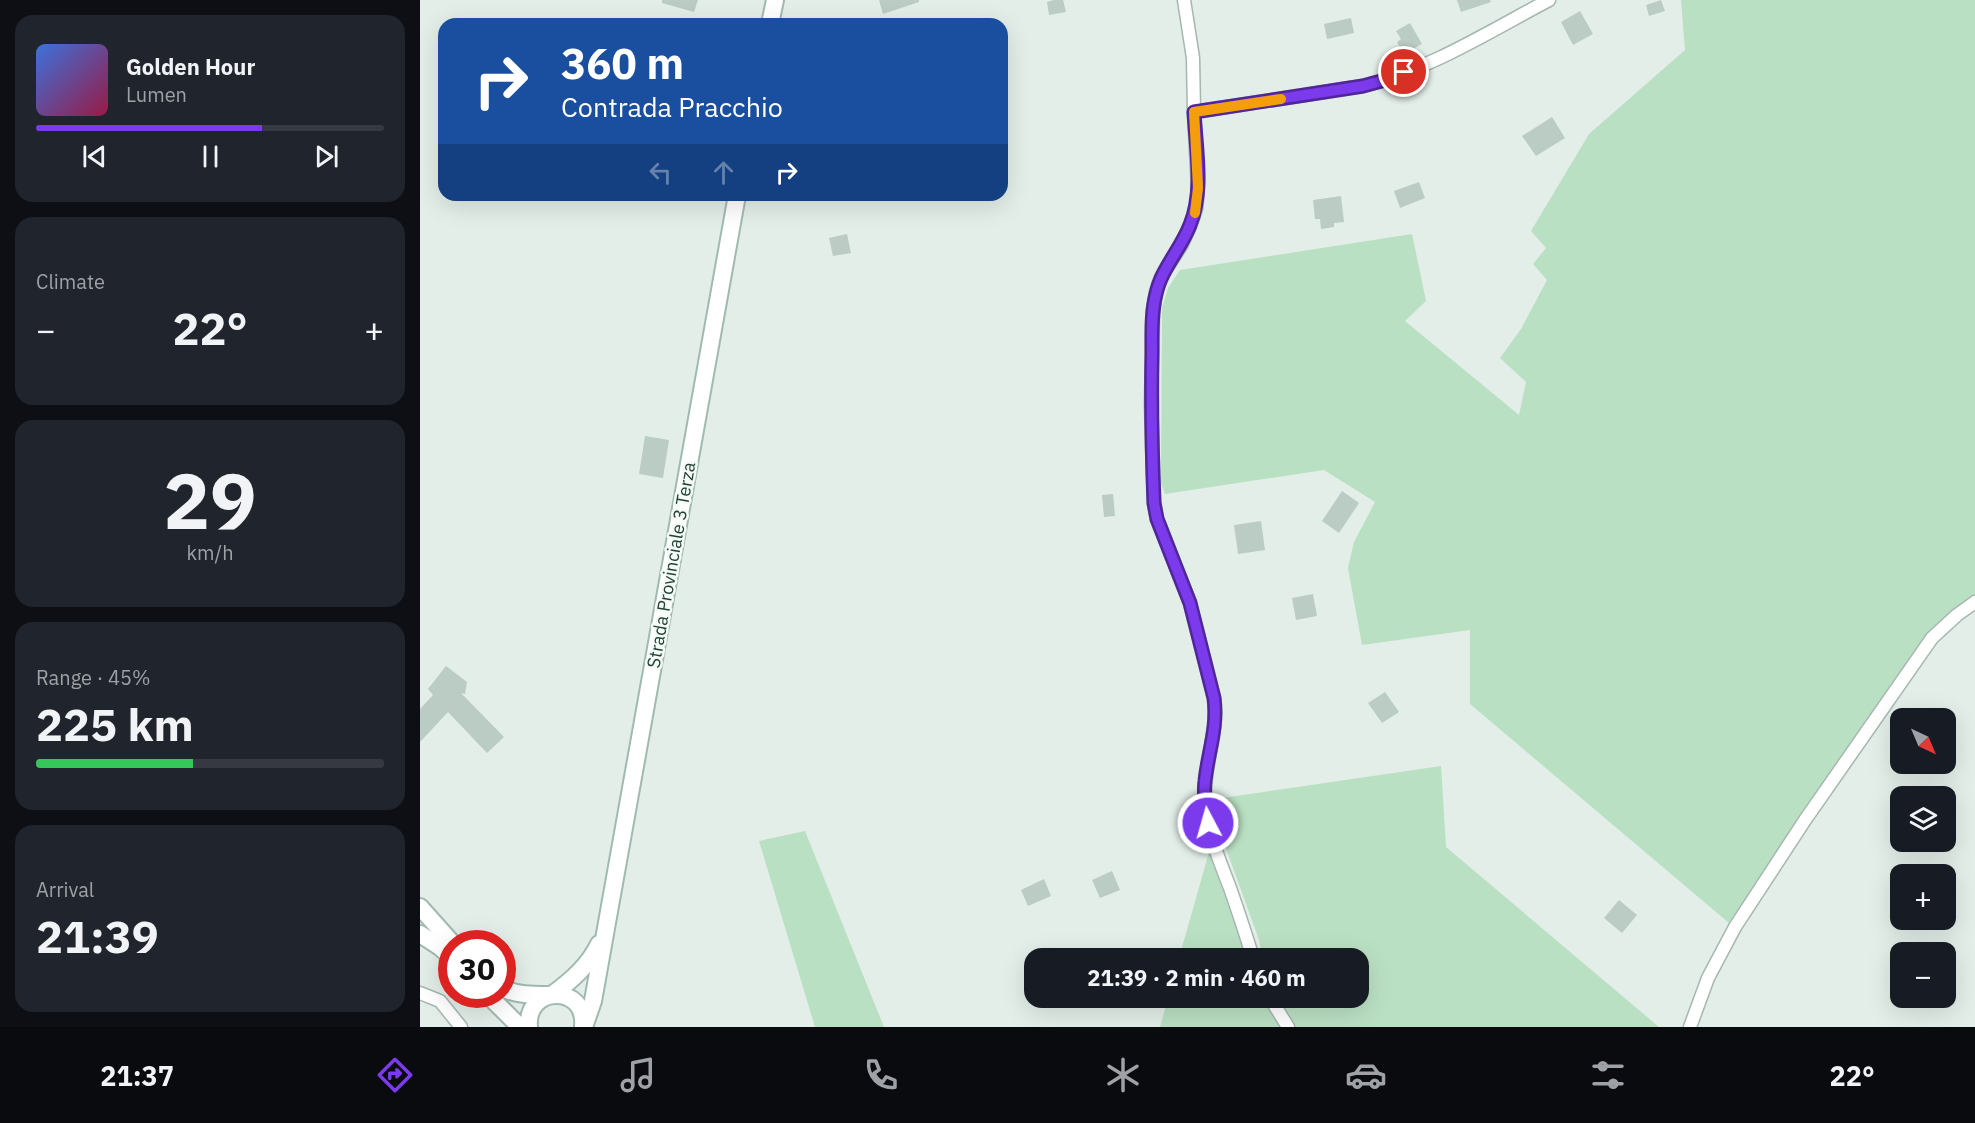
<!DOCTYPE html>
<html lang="en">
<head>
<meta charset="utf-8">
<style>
	body { margin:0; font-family:"IBM Plex Sans",sans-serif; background:#20242c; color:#f1f3f6; height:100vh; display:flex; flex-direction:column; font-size:22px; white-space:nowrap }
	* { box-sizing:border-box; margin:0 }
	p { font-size:20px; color:#9ea1a6 }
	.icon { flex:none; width:33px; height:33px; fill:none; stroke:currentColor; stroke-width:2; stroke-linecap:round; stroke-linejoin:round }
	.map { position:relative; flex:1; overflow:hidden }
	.sheet { display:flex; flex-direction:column; gap:15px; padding:15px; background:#0d0f14; width:420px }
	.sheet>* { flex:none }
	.top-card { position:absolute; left:18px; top:18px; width:570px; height:183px; border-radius:18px; box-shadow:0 6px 24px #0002; background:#1a4fa0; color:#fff; overflow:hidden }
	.needle { width:39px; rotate:136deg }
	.fabs { position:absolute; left:1470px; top:708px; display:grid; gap:12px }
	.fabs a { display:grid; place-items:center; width:66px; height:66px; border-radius:12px; background:#171b24; box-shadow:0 6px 24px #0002; font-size:30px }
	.speed { position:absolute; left:18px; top:930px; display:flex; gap:12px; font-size:30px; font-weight:700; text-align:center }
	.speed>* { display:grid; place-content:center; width:78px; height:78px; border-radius:50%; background:#171b24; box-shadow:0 6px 24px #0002; line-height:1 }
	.speed .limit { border:9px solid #d22; background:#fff; color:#111 }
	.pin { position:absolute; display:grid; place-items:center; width:51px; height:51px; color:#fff; margin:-26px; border:3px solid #fff; border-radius:50%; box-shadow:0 2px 6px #0007 }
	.me { position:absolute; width:66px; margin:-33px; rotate:354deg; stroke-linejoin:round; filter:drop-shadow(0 0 4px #0008) }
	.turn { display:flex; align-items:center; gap:21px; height:126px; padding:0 24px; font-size:27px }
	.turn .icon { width:78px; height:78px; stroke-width:2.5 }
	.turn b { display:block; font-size:42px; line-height:51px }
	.lanes { display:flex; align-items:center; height:57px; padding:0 24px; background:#0003; justify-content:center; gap:30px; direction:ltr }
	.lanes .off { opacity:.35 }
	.big { font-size:45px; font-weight:800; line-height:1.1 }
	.sheet .card { flex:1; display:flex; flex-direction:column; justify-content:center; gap:9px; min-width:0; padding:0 21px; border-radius:18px; background:#20242c }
	.sheet .dial { align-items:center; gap:0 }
	.dial b { font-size:78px; line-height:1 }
	.song { display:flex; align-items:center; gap:18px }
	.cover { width:72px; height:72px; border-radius:9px; background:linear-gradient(135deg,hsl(220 70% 55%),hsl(340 70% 35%)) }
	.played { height:6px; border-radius:3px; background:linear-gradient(90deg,#7c3aed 65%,#363941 65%) }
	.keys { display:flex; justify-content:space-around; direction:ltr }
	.heat { display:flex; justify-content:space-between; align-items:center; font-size:33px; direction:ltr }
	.charge { height:9px; border-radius:4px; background:linear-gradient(90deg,#34c759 45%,#363941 0) }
	.trip { position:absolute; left:604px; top:948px; width:345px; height:60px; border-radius:18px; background:#171b24; box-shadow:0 6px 24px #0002; font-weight:800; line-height:60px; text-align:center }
	.tab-bar { display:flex; height:96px; justify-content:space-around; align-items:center; background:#090b0e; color:#9ea1a6 }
	.tab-bar .icon { width:42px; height:42px }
	.tab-bar .current { color:#7c3aed }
	.tab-bar b { font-size:27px; color:#f1f3f6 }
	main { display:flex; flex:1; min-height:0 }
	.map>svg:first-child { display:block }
</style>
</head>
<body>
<main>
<section class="sheet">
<div class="card">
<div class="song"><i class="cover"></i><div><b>Golden Hour</b><p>Lumen</p></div></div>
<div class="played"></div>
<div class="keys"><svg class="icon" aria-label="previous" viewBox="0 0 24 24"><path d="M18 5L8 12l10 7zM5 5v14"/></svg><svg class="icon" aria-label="pause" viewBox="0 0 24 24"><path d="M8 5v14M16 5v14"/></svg><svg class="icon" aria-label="next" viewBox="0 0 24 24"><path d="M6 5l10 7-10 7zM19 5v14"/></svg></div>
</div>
<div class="card"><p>Climate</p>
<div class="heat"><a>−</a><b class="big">22°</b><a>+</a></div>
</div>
<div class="card dial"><b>29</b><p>km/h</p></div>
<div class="card"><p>Range · 45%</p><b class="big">225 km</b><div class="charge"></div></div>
<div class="card"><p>Arrival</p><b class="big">21:39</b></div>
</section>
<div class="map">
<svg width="1555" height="1027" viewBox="0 0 1555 1027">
	<rect width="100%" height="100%" fill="#e3eee8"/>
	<g fill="#bae0c3">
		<path d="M1261,0h294v596l-22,15 -26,24 -83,117 -115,171 -259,-219v-74l-108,15 -14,-77 6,-26 21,-40 -51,-32 -159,24 -4,-11 1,-176 6,-19 12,-18 232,-36 14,67 -21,20 114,94 7,-33 -26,-24 21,-29 26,-49 -14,-16 13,-16 -15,-17 58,-97 96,-84z"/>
		<path d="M1021,766l5,81 213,180h-364l-17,-29h81v-40h-96l-4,-18 -40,-111 -3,-30z"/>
		<path d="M385,831l79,196h-69l-56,-186z"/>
		<path d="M789,852l38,106h-68z"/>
		<path d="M748,998h95l17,29h-120z"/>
	</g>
	<g fill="#baccc4">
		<path d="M242,0h36l-4,12 -32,-9z"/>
		<path d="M459,0h40v2l-36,12z"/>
		<path d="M634,0h9l3,12 -17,3 -2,-13z"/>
		<path d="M1037,0h33l1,2 -30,10z"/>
		<path d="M1241,0l4,11 -16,5 -3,-11z"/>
		<path d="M1160,11l13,23 -20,11 -12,-23z"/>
		<path d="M931,18l3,15 -27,6 -3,-15z"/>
		<path d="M990,23l12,21 -18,10 -7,-12 4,-3 -5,-8z"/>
		<path d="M1132,117l13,21 -29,18 -14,-20z"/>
		<path d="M999,182l6,16 -25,10 -6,-17z"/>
		<path d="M921,196l3,26 -10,1v4l-13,2 -1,-10h-5l-2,-19z"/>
		<path d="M427,234l4,19 -18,3 -4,-18z"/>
		<path d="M225,436l24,4 -6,38 -24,-4z"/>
		<path d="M922,491l17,12 -20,30 -17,-12z"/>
		<path d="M693,494l2,22 -11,1 -2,-22z"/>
		<path d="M841,521l4,29 -27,4 -4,-29z"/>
		<path d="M893,594l4,22 -21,4 -4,-22z"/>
		<path d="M26,666l21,16 -2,12 -4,-1 43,44 -17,16 -39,-41 -28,30v-33l13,-14 -5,-6z"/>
		<path d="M965,692l14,20 -17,11 -14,-20z"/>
		<path d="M692,871l8,19 -20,8 -8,-18z"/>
		<path d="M624,879l7,17 -23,10 -7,-16z"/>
		<path d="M1199,900l18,15 -15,18 -18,-15z"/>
	</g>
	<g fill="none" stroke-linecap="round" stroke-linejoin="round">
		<defs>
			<g id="street">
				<path d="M764,0l9,58 1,54 4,76 -2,21 -6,17 -8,18 -21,33 -5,15 -3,18 -2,94 3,99 3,16 33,84 24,95c5,36 -11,66 -9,101 1,31 14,60 25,89 8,23 16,47 23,70"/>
				<path d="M774,112l169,-26c66,-16 127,-55 186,-86"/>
				<path d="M0,993l20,8 21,26"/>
				<path d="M850,998l18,29"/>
				<path d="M1270,1027l18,-49 27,-51 70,-107 127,-182 25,-23 18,-13"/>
			</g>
			<g id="secondary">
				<path d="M350,24l5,-24"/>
				<path d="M0,907l33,37"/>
				<path d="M0,934l20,13 12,11"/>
				<path d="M82,988c15,7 30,7 46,7"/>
				<path d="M67,994l33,33"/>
				<path d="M133,994c19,-14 36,-29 46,-50"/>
				<path d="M109,1027c-4,-42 58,-43 54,-1"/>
				<path d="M164,1027l9,-26 144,-806"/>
			</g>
		</defs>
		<use href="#street" stroke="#a5b7af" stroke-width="15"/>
		<use href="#secondary" stroke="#a0bab0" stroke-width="20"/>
		<use href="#street" stroke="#fff" stroke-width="12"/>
		<use href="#secondary" stroke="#fff" stroke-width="16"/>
	</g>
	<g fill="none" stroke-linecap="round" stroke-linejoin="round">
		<defs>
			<path id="route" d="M788,823c-2,-14 -5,-28 -3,-42 3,-29 13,-53 9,-83l-24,-95 -33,-84 -3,-16c-2,-50 -3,-100 -2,-150 0,-19 -1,-40 4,-59 5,-25 25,-45 34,-69 14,-34 6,-76 4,-113l169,-26 22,-6 19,-8"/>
		</defs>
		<use href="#route" stroke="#51269a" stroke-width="15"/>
		<use href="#route" stroke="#7c3aed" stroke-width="10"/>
		<path stroke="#f59e0b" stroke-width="10" d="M775,213l3,-25 -4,-76 87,-13"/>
	</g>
	<g text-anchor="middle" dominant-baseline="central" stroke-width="5" stroke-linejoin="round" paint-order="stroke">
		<g font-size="18" fill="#214137" stroke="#f4faf6">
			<text transform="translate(251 565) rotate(-80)">Strada Provinciale 3 Terza</text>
		</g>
	</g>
</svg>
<div class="fabs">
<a><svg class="needle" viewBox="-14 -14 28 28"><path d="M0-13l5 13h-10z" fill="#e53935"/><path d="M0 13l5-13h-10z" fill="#9ea1a6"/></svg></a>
<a><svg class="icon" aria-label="layers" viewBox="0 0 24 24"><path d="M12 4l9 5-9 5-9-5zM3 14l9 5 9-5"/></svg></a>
<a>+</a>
<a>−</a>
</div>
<div class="speed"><div class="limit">30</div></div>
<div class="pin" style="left:984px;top:72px;background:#d93025"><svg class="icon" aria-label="arrive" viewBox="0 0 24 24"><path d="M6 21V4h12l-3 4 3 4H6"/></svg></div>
<svg class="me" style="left:788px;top:823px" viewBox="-20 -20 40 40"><circle r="17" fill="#7c3aed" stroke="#fff" stroke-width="3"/><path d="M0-11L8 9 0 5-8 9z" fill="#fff"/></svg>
<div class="trip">21:39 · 2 min · 460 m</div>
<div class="top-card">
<div class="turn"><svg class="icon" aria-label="right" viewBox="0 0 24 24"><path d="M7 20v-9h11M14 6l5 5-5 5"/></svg><div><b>360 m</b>Contrada Pracchio</div></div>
<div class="lanes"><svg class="icon off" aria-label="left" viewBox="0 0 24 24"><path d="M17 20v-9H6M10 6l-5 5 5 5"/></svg><svg class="icon off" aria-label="ahead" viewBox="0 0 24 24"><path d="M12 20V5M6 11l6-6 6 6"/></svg><svg class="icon" aria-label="right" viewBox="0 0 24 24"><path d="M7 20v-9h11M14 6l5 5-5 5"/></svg></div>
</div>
</div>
</main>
<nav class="tab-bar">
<b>21:37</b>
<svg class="icon current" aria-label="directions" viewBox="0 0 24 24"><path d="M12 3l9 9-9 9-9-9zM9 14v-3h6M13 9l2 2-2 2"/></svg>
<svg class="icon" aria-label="music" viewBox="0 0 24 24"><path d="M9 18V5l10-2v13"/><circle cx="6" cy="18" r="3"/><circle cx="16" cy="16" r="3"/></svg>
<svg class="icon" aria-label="phone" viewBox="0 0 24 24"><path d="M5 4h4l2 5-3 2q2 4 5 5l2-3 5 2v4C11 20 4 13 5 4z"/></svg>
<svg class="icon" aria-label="climate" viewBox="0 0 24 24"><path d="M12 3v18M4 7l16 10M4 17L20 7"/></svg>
<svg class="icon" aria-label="car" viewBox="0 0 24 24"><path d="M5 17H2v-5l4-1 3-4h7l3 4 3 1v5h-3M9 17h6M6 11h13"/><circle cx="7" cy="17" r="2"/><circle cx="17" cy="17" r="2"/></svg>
<svg class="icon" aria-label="filters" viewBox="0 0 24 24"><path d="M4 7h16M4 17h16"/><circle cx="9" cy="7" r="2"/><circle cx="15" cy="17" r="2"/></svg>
<b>22°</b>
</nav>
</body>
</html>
